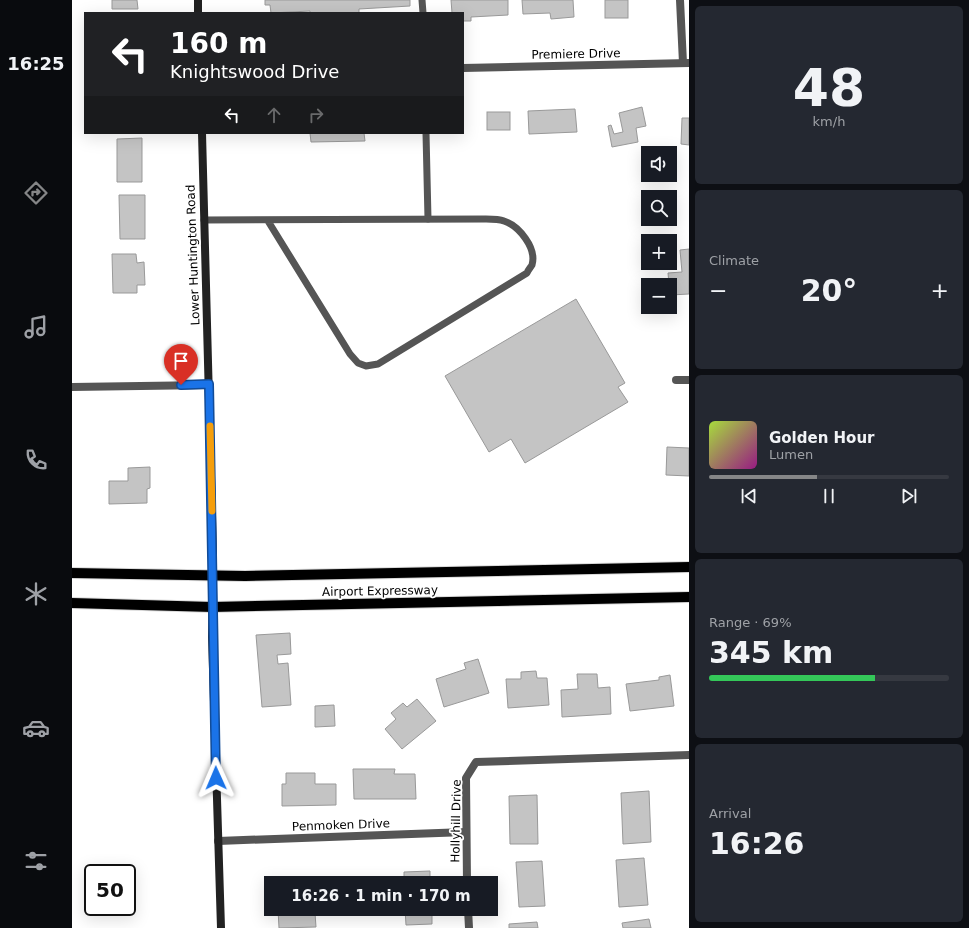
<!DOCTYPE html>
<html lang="en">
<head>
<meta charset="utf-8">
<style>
	body { margin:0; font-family:"DejaVu Sans",sans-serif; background:#242831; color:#f1f3f6; height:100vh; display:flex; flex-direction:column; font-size:15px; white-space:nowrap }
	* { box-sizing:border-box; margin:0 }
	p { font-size:13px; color:#9ea1a6 }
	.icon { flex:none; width:22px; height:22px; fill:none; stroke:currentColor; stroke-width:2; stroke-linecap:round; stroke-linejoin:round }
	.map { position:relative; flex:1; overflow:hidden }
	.side { display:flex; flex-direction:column; gap:6px; padding:6px; background:#0d0f14; width:280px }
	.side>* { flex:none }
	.guide { position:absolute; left:12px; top:12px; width:380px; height:122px; border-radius:0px; box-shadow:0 4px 16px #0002; background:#202124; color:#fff; overflow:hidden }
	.controls { position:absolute; left:569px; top:146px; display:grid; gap:8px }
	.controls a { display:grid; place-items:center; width:36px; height:36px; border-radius:0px; background:#171b24; box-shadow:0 4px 16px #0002; font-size:20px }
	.speed { position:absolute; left:12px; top:864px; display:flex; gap:8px; font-size:20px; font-weight:700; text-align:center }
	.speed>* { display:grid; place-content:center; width:52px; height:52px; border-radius:50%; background:#171b24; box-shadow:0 4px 16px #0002; line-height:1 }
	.speed .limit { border:2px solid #111; border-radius:6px; background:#fff; color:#111 }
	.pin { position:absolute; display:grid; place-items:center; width:34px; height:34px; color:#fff; margin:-41px -17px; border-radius:50% 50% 50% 0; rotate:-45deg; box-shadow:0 0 4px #0007 }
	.pin .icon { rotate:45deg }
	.me { position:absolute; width:44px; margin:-22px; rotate:359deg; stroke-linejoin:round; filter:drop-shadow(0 0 3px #0008) }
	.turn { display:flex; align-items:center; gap:14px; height:84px; padding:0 20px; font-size:18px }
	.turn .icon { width:52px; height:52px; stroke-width:2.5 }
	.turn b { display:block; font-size:28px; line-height:34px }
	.lanes { display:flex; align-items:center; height:38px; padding:0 20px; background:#0003; justify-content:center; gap:20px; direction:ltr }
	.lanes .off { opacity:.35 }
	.big { font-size:30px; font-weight:700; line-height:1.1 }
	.side .widget { flex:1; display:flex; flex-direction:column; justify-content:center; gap:6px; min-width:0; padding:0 14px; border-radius:6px; background:#242831 }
	.side .dial { align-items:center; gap:0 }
	.dial b { font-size:52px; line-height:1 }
	.song { display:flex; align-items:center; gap:12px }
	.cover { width:48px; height:48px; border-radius:6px; background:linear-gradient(135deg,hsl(80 70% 55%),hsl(310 70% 35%)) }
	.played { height:4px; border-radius:2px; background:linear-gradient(90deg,#858687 45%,#363941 45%) }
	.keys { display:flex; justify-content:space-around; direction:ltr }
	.heat { display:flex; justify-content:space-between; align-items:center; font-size:22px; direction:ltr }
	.charge { height:6px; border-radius:3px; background:linear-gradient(90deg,#34c759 69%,#363941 0) }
	.trip { position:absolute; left:192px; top:876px; width:234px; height:40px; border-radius:0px; background:#171b24; box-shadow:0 4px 16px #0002; font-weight:700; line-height:40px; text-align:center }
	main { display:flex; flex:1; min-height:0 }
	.tabs { display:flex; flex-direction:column; width:72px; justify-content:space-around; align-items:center; background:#090b0e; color:#9ea1a6 }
	.tabs .icon { width:28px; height:28px }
	.tabs .current { color:#858687 }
	.tabs b { font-size:18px; color:#f1f3f6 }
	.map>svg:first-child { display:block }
</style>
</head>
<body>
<main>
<nav class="tabs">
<b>16:25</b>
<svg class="icon current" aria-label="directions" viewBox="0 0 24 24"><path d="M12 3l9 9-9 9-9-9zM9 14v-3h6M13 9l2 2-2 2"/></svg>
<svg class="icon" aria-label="music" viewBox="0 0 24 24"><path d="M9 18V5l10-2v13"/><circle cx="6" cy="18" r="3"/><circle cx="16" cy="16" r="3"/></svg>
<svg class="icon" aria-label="phone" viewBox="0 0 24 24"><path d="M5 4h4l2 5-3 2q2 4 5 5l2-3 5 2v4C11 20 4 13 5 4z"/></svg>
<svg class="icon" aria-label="climate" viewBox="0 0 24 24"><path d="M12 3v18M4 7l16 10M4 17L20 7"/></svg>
<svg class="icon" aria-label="car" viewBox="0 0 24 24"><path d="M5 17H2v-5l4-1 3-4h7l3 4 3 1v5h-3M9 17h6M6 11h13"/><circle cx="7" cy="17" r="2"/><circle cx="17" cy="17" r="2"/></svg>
<svg class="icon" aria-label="filters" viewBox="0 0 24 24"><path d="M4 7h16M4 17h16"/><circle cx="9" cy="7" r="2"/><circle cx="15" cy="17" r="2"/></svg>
</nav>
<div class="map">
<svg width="617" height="928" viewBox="0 0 617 928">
	<rect width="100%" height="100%" fill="#fff"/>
	<g fill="#c4c4c4" stroke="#999">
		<path d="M40,0h25l1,9h-26z"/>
		<path d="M193,0h145v6l-51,3v4h-49v-2l-39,2 -1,-8h-5z"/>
		<path d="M379,0h57v15l-37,2v4h-8v-8h-11z"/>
		<path d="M450,0h51l1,17 -23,2 -1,-6 -27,1z"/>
		<rect x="533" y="0" width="23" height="18"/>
		<path d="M570,107l4,19 -10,2 2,14 -26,5 -4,-21 3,-1 3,9 9,-2 -4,-19z"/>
		<path d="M503,109l2,23 -48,2 -1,-23z"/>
		<rect x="415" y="112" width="23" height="18"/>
		<path d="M610,118h7v27l-8,-1z"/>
		<path d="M238,133h54l1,8 -54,1z"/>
		<path d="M70,138v44h-25v-43z"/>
		<path d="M47,195h26v44h-25z"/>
		<path d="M617,249v45l-19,1 -2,-22 14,-1 -2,-22z"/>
		<path d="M40,254h24l1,9 7,-1 1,23h-8v8h-24z"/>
		<path d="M504,299l49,84 -7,4 10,15 -103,61 -14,-24 -22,13 -44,-76z"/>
		<path d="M595,447l22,1v28l-23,-1z"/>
		<path d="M78,467v21l-3,1v14l-38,1v-23h19v-13z"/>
		<path d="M218,633l1,21 -14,1 1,9 10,-1 3,42 -29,2 -6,-72z"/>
		<path d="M406,659l11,34 -45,14 -8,-28 30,-10 -2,-6z"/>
		<path d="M464,671l1,7h10l2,27 -41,3 -2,-29h15v-7z"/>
		<path d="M505,674h20l1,14 12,-1 1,27 -49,3 -1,-27 17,-1z"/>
		<path d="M598,675l4,31 -44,5 -4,-27 33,-4v-3z"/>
		<path d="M345,699l19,22 -34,28 -17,-20 11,-10 -5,-6 12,-10 4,4z"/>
		<path d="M262,705l1,21 -20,1v-21z"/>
		<path d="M281,769h42l-1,5h21l1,25h-62z"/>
		<path d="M214,773h29v11h21v21l-54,1v-22h4z"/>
		<path d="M577,791l2,51 -28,2 -2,-51z"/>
		<path d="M465,795l1,49h-28l-1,-48z"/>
		<path d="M572,858l4,47 -29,2 -3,-47z"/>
		<path d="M470,861l3,45 -26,1 -3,-45z"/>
		<path d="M358,871v12h-26v-11z"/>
		<path d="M234,878v5h-30v-3z"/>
		<path d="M206,909h29l1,4h7l1,14 -37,1z"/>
		<path d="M333,909h27v15l-26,1z"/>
		<path d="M577,919l2,9h-28l-1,-5z"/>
		<path d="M465,922l1,6h-29v-4z"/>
	</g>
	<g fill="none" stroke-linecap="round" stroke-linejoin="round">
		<defs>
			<g id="primary">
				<path d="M0,573l173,3 444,-9"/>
				<path d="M0,603l140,4 477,-10"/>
			</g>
		</defs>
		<use href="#primary" stroke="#dbdbdb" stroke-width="12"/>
		<g stroke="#555" stroke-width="7">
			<path d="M350,0l1,13"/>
			<path d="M354,133l2,86"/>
			<path d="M132,220l282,-1c5,0 13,0 18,2 15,5 33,27 28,44 -1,2 -4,5 -5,8l-149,91 -12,2 -8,-3 -8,-9 -82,-133"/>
		</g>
		<g stroke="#555" stroke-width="8">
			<path d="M608,0l3,63"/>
			<path d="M391,68l226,-5"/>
			<path d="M604,380h13"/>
			<path d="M0,387l137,-2"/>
			<path d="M146,841l248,-9"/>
			<path d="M395,883l-1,-105 10,-16 213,-7"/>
			<path d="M396,909l1,19"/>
		</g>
		<g stroke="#222" stroke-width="8">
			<path d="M126,0v13"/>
			<path d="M130,133l11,420 -1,84 9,291"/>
		</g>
		<use href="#primary" stroke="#000" stroke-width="10"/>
	</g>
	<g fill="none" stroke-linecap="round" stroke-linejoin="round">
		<defs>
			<path id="route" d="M109,385l28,-1c3,132 4,263 7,394"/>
		</defs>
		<use href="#route" stroke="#114b97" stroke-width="10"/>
		<use href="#route" stroke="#1a73e8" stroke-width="7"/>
		<path stroke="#f59e0b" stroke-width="7" d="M138,426l2,85"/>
	</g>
	<g text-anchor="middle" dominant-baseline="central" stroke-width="3.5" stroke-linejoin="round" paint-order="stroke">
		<g font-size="12" fill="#000" stroke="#fff">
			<text transform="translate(504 54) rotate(-1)">Premiere Drive</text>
			<text transform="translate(121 255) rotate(-92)">Lower Huntington Road</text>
			<text transform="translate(308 591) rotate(-1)">Airport Expressway</text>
			<text transform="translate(384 821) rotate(-89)">Hollyhill Drive</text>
			<text transform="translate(269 825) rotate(-2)">Penmoken Drive</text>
		</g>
	</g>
</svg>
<div class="controls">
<a><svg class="icon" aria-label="sound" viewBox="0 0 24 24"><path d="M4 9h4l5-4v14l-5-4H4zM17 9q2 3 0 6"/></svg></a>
<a><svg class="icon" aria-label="search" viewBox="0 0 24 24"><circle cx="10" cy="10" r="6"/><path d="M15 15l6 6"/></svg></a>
<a>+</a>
<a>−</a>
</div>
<div class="speed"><div class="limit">50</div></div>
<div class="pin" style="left:109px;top:385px;background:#d93025"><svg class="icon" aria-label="arrive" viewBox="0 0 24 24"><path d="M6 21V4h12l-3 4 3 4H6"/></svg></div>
<svg class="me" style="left:144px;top:778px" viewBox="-20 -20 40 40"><path d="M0-17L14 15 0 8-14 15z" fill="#1a73e8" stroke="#fff" stroke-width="4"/></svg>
<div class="trip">16:26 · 1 min · 170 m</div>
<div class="guide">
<div class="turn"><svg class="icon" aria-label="left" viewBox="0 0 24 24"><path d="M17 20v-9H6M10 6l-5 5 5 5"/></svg><div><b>160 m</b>Knightswood Drive</div></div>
<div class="lanes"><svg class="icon" aria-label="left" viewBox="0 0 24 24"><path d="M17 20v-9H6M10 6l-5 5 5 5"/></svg><svg class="icon off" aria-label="ahead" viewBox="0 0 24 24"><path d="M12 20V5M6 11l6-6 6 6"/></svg><svg class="icon off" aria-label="right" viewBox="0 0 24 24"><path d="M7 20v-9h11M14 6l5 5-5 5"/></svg></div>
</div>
</div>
<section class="side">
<div class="widget dial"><b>48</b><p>km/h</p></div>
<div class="widget"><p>Climate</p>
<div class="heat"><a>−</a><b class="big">20°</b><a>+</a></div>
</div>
<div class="widget">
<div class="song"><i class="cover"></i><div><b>Golden Hour</b><p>Lumen</p></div></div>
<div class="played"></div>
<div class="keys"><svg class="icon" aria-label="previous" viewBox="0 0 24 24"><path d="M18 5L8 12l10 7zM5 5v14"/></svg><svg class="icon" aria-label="pause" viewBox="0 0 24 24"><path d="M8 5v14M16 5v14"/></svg><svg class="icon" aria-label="next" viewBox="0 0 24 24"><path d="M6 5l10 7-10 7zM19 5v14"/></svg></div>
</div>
<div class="widget"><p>Range · 69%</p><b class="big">345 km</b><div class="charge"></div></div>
<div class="widget"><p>Arrival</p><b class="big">16:26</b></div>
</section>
</main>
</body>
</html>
